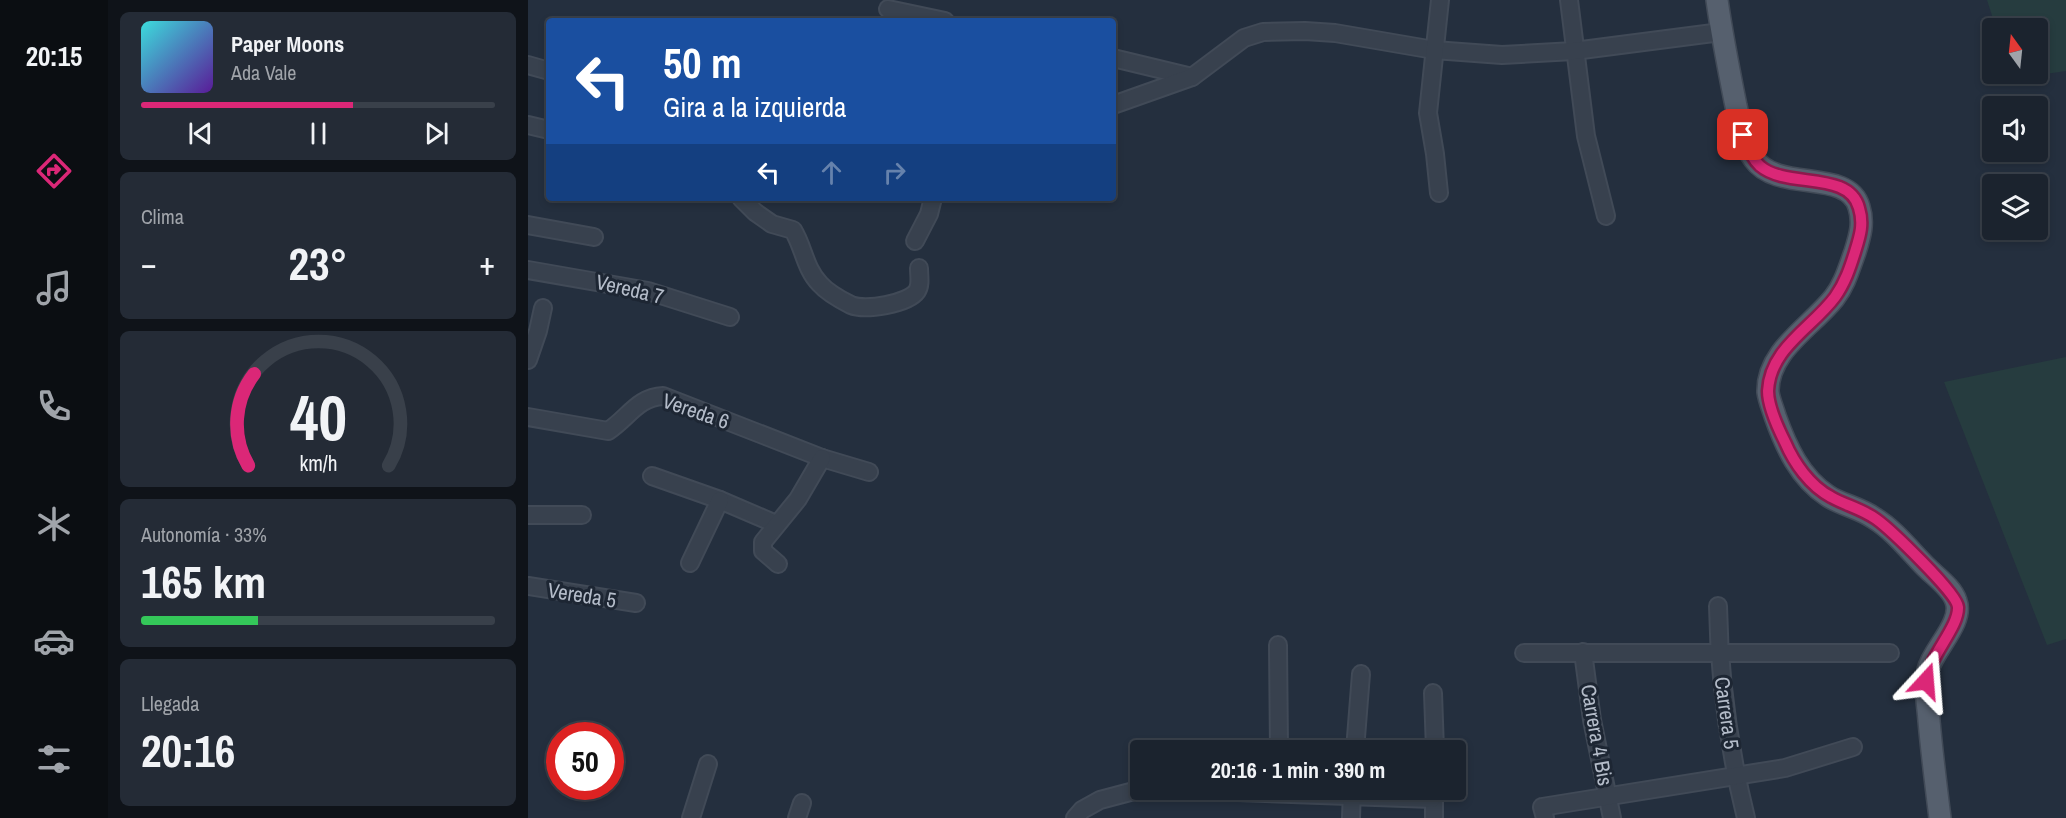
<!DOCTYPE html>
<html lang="es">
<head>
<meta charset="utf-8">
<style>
	body { margin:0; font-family:"Archivo Narrow",sans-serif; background:#242b36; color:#f1f3f6; height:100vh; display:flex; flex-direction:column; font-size:22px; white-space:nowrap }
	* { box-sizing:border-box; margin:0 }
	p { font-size:20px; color:#a0a4aa }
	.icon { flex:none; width:33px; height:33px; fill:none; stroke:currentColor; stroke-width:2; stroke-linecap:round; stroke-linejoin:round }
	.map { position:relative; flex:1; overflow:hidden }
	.panel { display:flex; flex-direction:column; gap:12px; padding:12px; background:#0f1319; width:420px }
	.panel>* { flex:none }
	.banner { position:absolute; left:18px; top:18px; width:570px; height:183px; border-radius:6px; box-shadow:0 3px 9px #0003,0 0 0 2px #39404a; background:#1a4fa0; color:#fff; overflow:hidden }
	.needle { width:39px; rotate:345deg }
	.fabs { position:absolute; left:1454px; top:18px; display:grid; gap:12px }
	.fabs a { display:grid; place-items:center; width:66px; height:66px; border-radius:6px; background:#1b232e; box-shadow:0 3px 9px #0003,0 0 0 2px #39404a; font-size:30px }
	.speed { position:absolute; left:18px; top:722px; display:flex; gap:12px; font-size:30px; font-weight:700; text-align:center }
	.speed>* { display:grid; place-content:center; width:78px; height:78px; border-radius:50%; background:#1b232e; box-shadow:0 3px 9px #0003,0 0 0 2px #39404a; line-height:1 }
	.speed .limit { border:9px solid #d22; background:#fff; color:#111 }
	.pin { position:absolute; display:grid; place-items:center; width:51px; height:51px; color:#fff; margin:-26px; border-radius:12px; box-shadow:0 3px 9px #0006 }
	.me { position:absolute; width:66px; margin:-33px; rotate:19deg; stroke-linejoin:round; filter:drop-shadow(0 0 4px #0008) }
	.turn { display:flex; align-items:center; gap:21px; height:126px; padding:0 18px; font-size:27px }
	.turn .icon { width:78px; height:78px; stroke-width:2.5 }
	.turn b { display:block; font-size:42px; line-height:51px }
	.lanes { display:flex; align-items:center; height:57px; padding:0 18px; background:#0003; justify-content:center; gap:30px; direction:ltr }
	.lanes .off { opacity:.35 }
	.big { font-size:45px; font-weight:700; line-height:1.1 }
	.panel .card { flex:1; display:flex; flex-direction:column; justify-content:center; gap:9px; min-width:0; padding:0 21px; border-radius:9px; background:#242b36 }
	.panel .dial { align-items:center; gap:0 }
	.dial svg { height:156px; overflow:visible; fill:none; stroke:#39404a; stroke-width:7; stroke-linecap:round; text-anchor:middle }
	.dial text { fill:#f1f3f6; stroke:none }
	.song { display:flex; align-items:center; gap:18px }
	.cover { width:72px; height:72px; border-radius:9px; background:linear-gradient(135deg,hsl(180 70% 55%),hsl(270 70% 35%)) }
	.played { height:6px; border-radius:3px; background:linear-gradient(90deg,#db2777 60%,#39404a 60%) }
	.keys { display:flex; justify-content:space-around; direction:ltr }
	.heat { display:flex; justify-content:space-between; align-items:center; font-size:33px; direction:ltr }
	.charge { height:9px; border-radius:4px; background:linear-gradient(90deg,#34c759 33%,#39404a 0) }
	.trip { position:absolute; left:602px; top:740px; width:336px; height:60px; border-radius:6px; background:#1b232e; box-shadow:0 3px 9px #0003,0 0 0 2px #39404a; font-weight:700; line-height:60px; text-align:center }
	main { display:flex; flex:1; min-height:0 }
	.menu { display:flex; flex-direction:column; width:108px; justify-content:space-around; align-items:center; background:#0b0e12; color:#a0a4aa }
	.menu .icon { width:42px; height:42px }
	.menu .current { color:#db2777 }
	.menu b { font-size:27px; color:#f1f3f6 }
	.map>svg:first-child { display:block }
</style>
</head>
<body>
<main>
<nav class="menu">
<b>20:15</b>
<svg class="icon current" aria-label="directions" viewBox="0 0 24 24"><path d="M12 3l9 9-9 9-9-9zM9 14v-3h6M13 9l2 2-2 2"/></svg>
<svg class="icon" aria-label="music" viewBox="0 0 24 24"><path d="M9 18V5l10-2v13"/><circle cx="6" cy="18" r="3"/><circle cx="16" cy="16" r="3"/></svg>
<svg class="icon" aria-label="phone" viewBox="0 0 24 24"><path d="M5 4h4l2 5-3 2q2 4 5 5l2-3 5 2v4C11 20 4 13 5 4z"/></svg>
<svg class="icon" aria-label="climate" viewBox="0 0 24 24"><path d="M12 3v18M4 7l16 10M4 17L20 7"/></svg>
<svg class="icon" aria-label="car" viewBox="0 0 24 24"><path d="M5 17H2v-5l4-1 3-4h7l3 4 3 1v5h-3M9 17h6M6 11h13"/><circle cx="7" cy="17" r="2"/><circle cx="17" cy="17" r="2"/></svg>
<svg class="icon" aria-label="filters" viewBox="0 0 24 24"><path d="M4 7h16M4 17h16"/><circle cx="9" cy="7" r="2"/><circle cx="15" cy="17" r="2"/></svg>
</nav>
<section class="panel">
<div class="card">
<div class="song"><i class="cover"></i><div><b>Paper Moons</b><p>Ada Vale</p></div></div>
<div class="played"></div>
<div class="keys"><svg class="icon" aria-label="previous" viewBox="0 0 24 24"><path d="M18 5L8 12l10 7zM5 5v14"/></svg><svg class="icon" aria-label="pause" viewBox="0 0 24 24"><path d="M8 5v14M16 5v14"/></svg><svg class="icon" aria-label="next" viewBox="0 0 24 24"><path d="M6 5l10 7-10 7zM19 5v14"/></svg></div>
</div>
<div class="card"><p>Clima</p>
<div class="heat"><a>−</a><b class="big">23°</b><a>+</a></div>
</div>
<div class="card dial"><svg viewBox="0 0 100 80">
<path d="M14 69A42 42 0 1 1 86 69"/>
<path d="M14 69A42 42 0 0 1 17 22" stroke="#db2777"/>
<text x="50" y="56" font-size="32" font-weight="700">40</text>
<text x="50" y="72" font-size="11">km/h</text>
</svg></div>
<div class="card"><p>Autonomía · 33%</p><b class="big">165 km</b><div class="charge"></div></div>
<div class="card"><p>Llegada</p><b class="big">20:16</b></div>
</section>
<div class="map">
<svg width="1538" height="818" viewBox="0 0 1538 818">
	<rect width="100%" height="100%" fill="#242f3e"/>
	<g fill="#263c3f">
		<path d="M1459,0h79v71l-55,8 -2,-5h28v-46h-41z"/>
		<path d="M1538,357v282l-19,6 -103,-263z"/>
	</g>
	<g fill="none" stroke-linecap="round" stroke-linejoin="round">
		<defs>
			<g id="minor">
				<path d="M1041,0l17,136 20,80"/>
				<path d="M360,9l57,12"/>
				<path d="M585,58l79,19"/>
				<path d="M0,65l21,6"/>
				<path d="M585,105l79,-28 52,-39 19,-6 42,-1 30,2 99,17 68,5 72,-4 147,-19"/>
				<path d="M0,125l21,5"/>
				<path d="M911,193l-4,-39 -7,-41 12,-113"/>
				<path d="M213,198l14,14 17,12 21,6c11,18 12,39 27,54 7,8 21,16 31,21 14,6 57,-1 66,-14 4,-6 2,-15 2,-23"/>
				<path d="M0,225l66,12"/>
				<path d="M387,241l14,-27 4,-16"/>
				<path d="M0,270l120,21 82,26"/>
				<path d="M0,360l10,-29 5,-23"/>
				<path d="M0,417l80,14c20,-13 30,-34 55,-35l159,62 47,14"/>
				<path d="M124,476l68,24 56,24"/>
				<path d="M0,515h54"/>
				<path d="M162,563l30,-63"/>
				<path d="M250,564l-15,-13v-9l35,-43 24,-41"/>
				<path d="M0,586l108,17"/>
				<path d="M1190,606c1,71 11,143 28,212"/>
				<path d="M750,645l1,105"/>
				<path d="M1055,652l9,68 20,98"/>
				<path d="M996,653h366"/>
				<path d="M905,693l2,57"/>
				<path d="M827,750l6,-76"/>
				<path d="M906,790v28"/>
				<path d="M163,818l17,-54"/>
				<path d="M269,818l5,-15"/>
				<path d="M547,818l7,-8 18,-10 34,-9 48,-1 250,9"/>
				<path d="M823,818l1,-29"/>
				<path d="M1017,818l-3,-11 243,-39 68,-21"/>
			</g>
			<path id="major" d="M1189,0c5,36 12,71 19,106 4,17 7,38 18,53 24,34 94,9 105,48 5,16 1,29 -4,45 -6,16 -10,32 -21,46 -23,29 -67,53 -66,94 1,8 5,17 7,24 11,31 25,62 53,80 14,9 32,12 46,22 20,12 36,33 52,49 10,10 26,21 30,34 8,22 -23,48 -28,69 -4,17 0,35 1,51 3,33 7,65 11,97"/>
		</defs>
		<use href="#minor" stroke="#414a57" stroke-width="20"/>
		<use href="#major" stroke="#414a57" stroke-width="24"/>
		<use href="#minor" stroke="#38414e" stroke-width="16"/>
		<use href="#major" stroke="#56606e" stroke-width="21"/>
	</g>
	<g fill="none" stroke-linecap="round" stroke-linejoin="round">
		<defs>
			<path id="route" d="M1215,135c5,11 8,23 17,31 27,23 89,4 99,42 5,16 1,28 -4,44 -5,16 -10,31 -20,45 -23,31 -65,51 -67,94 0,15 10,37 17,51 9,21 25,44 46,55 14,8 31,12 45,22 14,10 81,74 82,88 1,20 -28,48 -32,74"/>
		</defs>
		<use href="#route" stroke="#8e194d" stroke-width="15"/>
		<use href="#route" stroke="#db2777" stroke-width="10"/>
	</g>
	<g text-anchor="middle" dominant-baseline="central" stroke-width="6" stroke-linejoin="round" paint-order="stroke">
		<g font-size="21" fill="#b4bcc9" stroke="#1d2633">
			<text transform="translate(102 289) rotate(13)">Vereda 7</text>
			<text transform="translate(168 411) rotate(19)">Vereda 6</text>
			<text transform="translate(54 595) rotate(9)">Vereda 5</text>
			<text transform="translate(1199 713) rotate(82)">Carrera 5</text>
			<text transform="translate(1069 735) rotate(80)">Carrera 4 Bis</text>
		</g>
	</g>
</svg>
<div class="fabs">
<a><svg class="needle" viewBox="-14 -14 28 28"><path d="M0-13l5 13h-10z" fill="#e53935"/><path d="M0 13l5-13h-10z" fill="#a0a4aa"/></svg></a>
<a><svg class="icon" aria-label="sound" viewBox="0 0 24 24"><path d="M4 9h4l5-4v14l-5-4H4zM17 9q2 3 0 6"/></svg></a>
<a><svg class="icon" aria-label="layers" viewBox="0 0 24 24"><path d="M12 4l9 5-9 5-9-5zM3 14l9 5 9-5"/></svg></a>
</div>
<div class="speed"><div class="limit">50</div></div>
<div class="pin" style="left:1215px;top:135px;background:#d93025"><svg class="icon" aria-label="arrive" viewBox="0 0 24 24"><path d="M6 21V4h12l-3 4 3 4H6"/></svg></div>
<svg class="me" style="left:1398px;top:681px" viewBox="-20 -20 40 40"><path d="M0-17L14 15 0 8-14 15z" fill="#db2777" stroke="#fff" stroke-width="4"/></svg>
<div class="trip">20:16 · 1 min · 390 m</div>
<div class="banner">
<div class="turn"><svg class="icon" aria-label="left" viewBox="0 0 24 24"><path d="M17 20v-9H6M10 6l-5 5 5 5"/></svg><div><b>50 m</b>Gira a la izquierda</div></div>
<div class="lanes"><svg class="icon" aria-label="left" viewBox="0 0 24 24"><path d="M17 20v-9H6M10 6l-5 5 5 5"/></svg><svg class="icon off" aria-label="ahead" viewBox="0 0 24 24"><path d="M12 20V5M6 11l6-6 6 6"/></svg><svg class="icon off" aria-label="right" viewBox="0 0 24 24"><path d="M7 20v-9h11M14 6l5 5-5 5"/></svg></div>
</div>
</div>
</main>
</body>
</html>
